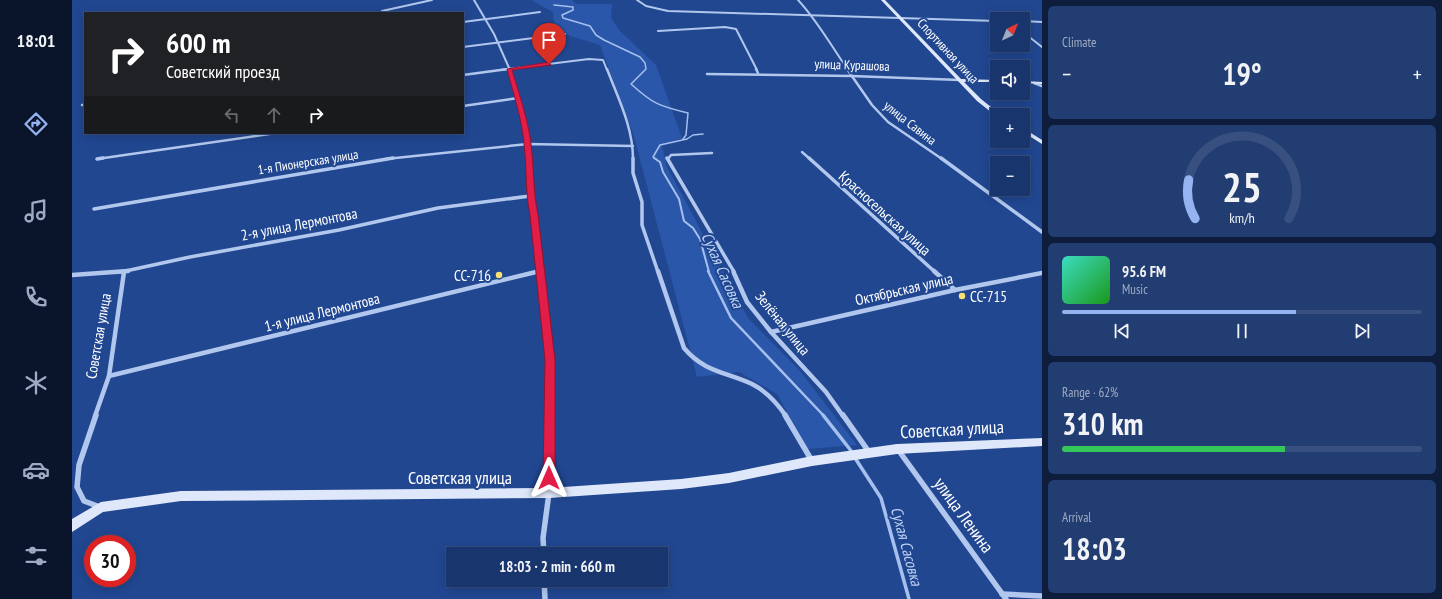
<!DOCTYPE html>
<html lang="en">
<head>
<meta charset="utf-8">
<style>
	body { margin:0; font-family:"PT Sans Narrow",sans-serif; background:#223d72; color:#f1f3f6; height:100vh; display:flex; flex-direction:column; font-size:15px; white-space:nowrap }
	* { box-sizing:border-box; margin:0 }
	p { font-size:13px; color:#9fabc2 }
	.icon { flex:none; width:22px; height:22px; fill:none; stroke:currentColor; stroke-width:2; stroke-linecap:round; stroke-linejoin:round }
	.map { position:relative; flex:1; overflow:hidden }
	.drawer { display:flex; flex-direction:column; gap:6px; padding:6px; background:#0e1d3c; width:400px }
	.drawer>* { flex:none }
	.top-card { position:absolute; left:12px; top:12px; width:380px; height:122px; border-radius:0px; box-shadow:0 2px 10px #0003,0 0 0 1px #375080; background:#202124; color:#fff; overflow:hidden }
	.needle { width:26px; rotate:43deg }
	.buttons { position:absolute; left:918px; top:12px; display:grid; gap:8px }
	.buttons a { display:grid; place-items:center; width:40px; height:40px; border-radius:0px; background:#19356d; box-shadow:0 2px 10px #0003,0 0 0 1px #375080; font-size:20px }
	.speed { position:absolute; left:12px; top:535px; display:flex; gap:8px; font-size:20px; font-weight:700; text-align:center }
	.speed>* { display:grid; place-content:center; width:52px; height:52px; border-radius:50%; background:#19356d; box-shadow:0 2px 10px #0003,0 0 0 1px #375080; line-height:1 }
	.speed .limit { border:6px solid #d22; background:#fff; color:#111 }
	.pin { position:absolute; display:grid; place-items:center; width:34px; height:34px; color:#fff; margin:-41px -17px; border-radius:50% 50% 50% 0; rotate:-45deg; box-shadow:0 0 4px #0007 }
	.pin .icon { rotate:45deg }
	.me { position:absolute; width:44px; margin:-22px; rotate:0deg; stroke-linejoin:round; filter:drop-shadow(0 0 3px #0008) }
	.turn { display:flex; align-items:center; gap:14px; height:84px; padding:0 16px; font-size:18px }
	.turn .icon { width:52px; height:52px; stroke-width:2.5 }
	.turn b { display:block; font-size:28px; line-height:34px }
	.lanes { display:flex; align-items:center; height:38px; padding:0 16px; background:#0003; justify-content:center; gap:20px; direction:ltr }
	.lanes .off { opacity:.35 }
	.big { font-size:30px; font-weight:700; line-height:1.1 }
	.drawer .widget { flex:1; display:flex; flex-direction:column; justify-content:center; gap:6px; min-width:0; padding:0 14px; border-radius:6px; background:#223d72 }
	.drawer .dial { align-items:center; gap:0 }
	.dial svg { height:104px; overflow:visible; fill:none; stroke:#375080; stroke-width:7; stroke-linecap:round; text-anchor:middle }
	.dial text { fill:#f1f3f6; stroke:none }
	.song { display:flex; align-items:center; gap:12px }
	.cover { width:48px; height:48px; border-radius:6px; background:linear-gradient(135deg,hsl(170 70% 55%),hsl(120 70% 35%)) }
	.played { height:4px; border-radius:2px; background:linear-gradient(90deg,#95b2f1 65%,#375080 65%) }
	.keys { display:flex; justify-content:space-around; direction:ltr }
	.heat { display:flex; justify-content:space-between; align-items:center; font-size:22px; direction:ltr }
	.charge { height:6px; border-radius:3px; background:linear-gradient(90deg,#34c759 62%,#375080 0) }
	.trip { position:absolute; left:374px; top:547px; width:222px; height:40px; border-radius:0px; background:#19356d; box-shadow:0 2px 10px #0003,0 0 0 1px #375080; font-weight:700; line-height:40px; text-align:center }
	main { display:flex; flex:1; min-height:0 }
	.tabs { display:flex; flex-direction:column; width:72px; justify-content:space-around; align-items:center; background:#0a152c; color:#9fabc2 }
	.tabs .icon { width:28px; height:28px }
	.tabs .on { color:#95b2f1 }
	.tabs b { font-size:18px; color:#f1f3f6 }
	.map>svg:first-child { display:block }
</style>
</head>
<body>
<main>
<nav class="tabs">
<b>18:01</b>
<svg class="icon on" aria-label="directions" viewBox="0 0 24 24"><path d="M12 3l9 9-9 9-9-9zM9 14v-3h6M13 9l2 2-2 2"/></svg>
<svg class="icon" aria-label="music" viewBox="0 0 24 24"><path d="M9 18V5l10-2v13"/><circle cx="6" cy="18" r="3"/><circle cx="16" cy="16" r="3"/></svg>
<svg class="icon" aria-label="phone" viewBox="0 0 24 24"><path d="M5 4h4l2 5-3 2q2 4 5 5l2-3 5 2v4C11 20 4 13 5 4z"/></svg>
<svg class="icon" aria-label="climate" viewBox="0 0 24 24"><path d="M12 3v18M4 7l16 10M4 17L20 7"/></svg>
<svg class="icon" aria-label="car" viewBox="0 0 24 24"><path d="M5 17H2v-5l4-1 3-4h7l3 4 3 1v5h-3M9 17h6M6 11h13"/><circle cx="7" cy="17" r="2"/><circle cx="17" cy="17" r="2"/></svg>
<svg class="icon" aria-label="filters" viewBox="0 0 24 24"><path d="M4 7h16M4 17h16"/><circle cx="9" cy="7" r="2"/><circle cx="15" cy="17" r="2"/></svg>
</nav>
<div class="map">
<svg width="970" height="599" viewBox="0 0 970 599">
	<rect width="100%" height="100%" fill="#214791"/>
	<path fill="#2b57aa" d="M459,0h41l4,4h36l-1,14 9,13 36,34 26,73 -20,8 5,21 81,151 52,53 57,74 -49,4 -31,-55 -38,-22 -42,5 -63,-241 -34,-91 -30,-9 -16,-11 -1,-13z"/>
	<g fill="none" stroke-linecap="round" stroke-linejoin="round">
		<g stroke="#a6c0ee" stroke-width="1.5">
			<path d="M482,5l19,2v3l-11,5 1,3 27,8 6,9 8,5 36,17 5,6 1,6 -15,15c22,20 28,22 57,29l-2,22 -3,4"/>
			<path d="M584,159l-3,-2 7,-12 27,-6 6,-4 10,-1"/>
		</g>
		<path stroke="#a6c0ee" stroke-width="2" d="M582,158l6,4 3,10 16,27 5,22 9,7 7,11 9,33"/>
		<path stroke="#a6c0ee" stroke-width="2.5" d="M636,271l23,47 93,98"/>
		<g stroke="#a6c0ee" stroke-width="3.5">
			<path d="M751,415l29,37"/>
			<path d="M783,458l26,40 28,101"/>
		</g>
		<g stroke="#b2c7ed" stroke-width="2">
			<path d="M402,0l20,34 16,36"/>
			<path d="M565,0l9,6 22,5 329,10"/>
			<path d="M726,0c19,20 34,47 50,70"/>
			<path d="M310,11l50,-11"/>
			<path d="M415,19l53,-7"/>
			<path d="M951,21l19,1"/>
			<path d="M391,22l23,-3"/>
			<path d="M586,31l67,-4 11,2 21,41"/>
			<path d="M951,32l19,15"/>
			<path d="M391,47l102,-13"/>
			<path d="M428,70l89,-11 14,1 4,10"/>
		</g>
		<g stroke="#b2c7ed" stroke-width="2.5">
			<path d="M438,69l11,38 8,52"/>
			<path d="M535,69c11,29 26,58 26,90"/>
			<path d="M684,69l2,4"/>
			<path d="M775,69l25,36 16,17 54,37"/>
			<path d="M635,74l144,2 109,4"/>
			<path d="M391,75l45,-6"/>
			<path d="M962,83l8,3"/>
			<path d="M10,105h3"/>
			<path d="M391,106l55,-8"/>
			<path d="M730,152l8,7"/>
			<path d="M25,159l179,-26"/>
			<path d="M314,159l142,-15 105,2"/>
			<path d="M596,159l3,-4 41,-2"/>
		</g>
		<g stroke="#b2c7ed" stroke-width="3.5">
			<path d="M457,158l2,39 9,75"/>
			<path d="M561,158v15l9,29v23l16,47"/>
			<path d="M595,158l67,114"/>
			<path d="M737,158l126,114"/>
			<path d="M869,158l101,74"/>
			<path d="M25,159l6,-1"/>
			<path d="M22,209l299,-51"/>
			<path d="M49,272l69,-15 149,-27 99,-22 92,-12"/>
			<path d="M464,272l5,-1"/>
		</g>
		<g stroke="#b2c7ed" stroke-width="4.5">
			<path d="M468,271l10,88v57"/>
			<path d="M586,271l26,77c20,24 42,24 68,36 14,7 25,19 34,32"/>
			<path d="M661,271l14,31 24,30 55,60 17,24"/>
			<path d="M862,271l21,19"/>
			<path d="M0,275l56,-4"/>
			<path d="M699,332l184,-42 87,-17"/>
			<path d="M37,376l431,-105"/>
			<path d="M23,416l14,-40 15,-104"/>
		</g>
		<g stroke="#b2c7ed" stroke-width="5.5">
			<path d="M24,415l-17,50 -2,22 7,14 16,6"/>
			<path d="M713,415l27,46"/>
			<path d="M771,415l26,37"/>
			<path d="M827,451l107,148"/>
			<path d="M472,554l-1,-16 6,-45 1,-78"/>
			<path d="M472,580l1,19"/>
			<path d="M930,594l40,2"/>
		</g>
		<g fill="#dee8fa" fill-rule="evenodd">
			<path d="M809,0h4l76,79 36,1v2h-33l17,17 20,16 -5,1 -19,-15z"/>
			<path d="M951,81l19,1v2l-19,-1z"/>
			<path d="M951,128l19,12v4l-19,-12z"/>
			<path d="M970,438v8l-145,8 -85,12 -83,17 -48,6 -132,9 -368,3 -78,11 -31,20v-13l29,-17 80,-11 368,-3 132,-9 48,-6 83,-17 85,-12z"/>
		</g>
	</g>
	<path fill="#e11d48" stroke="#92132f" d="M477,62l2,3 -39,5c7,24 16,49 19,74 3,24 2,47 7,71l17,145v118l-2,4 -4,2 -4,-2 -2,-4 2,-118 -15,-145c-5,-24 -3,-47 -6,-71 -2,-26 -11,-51 -17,-75z"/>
	<g fill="#fae074" stroke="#214791" stroke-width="1.5">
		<circle cx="427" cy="275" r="4"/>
		<circle cx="890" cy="296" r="4"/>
	</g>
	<g text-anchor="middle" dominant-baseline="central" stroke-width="4" stroke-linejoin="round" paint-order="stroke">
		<g font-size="13" fill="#fff" stroke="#214791">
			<text transform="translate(876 51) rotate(47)">Спортивная улица</text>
			<text transform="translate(780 65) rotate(2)">улица Курашова</text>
			<text transform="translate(838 123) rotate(38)">улица Савина</text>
			<text transform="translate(236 162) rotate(-9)">1-я Пионерская улица</text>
		</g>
		<g font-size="15" fill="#fff" stroke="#214791">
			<text transform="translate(813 213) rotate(42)">Красносельская улица</text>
			<text transform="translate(227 224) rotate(-11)">2-я улица Лермонтова</text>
			<text transform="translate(832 289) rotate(-13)">Октябрьская улица</text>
			<text transform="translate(250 312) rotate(-14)">1-я улица Лермонтова</text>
			<text transform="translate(711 323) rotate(51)">Зелёная улица</text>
			<text transform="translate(26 336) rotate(-80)">Советская улица</text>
		</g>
		<g font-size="15" fill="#fff" stroke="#214791" text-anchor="end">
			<text x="419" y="275">СС-716</text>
			<text x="898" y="296" text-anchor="start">СС-715</text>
		</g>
		<g font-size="16" font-style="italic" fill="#bed2f4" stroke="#214791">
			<text transform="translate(651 270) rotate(66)">Сухая Сасовка</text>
			<text transform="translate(835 546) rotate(75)">Сухая Сасовка</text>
		</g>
		<g font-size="18" fill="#fff" stroke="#214791">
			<text transform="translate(880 429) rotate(-3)">Советская улица</text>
			<text x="388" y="477">Советская улица</text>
			<text transform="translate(892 515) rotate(54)">улица Ленина</text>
		</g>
	</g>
</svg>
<div class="buttons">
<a><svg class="needle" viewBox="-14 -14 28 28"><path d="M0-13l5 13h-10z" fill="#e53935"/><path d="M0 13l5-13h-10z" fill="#9fabc2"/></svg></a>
<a><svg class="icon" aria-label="sound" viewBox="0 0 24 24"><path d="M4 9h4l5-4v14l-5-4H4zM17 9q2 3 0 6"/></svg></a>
<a>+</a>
<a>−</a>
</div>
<div class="speed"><div class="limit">30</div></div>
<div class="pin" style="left:477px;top:64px;background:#d93025"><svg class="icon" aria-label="arrive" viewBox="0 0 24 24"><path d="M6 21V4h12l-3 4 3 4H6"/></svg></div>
<svg class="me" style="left:477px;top:478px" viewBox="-20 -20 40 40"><path d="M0-17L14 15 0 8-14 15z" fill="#e11d48" stroke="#fff" stroke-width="4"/></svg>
<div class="trip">18:03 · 2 min · 660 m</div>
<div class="top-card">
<div class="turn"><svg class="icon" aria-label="right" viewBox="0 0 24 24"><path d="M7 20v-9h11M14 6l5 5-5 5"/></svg><div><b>600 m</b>Советский проезд</div></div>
<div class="lanes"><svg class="icon off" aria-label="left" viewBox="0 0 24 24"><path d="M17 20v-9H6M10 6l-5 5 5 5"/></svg><svg class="icon off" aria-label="ahead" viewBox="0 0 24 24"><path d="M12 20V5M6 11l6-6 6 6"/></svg><svg class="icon" aria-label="right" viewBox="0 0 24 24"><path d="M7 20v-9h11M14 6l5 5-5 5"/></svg></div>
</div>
</div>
<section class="drawer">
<div class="widget"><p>Climate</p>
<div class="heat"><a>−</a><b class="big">19°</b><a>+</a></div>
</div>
<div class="widget dial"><svg viewBox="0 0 100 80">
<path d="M14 69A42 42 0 1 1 86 69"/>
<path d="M14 69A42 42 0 0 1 9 39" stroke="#95b2f1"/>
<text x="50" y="56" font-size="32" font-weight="700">25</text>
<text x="50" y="72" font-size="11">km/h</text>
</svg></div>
<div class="widget">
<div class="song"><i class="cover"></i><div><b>95.6 FM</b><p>Music</p></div></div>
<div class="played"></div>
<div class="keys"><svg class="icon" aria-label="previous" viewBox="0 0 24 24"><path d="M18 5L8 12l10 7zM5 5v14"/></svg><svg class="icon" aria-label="pause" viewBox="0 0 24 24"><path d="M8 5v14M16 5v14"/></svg><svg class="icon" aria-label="next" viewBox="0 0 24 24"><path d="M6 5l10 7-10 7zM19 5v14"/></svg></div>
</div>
<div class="widget"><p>Range · 62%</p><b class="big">310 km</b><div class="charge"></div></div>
<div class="widget"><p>Arrival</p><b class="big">18:03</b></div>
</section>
</main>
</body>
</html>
